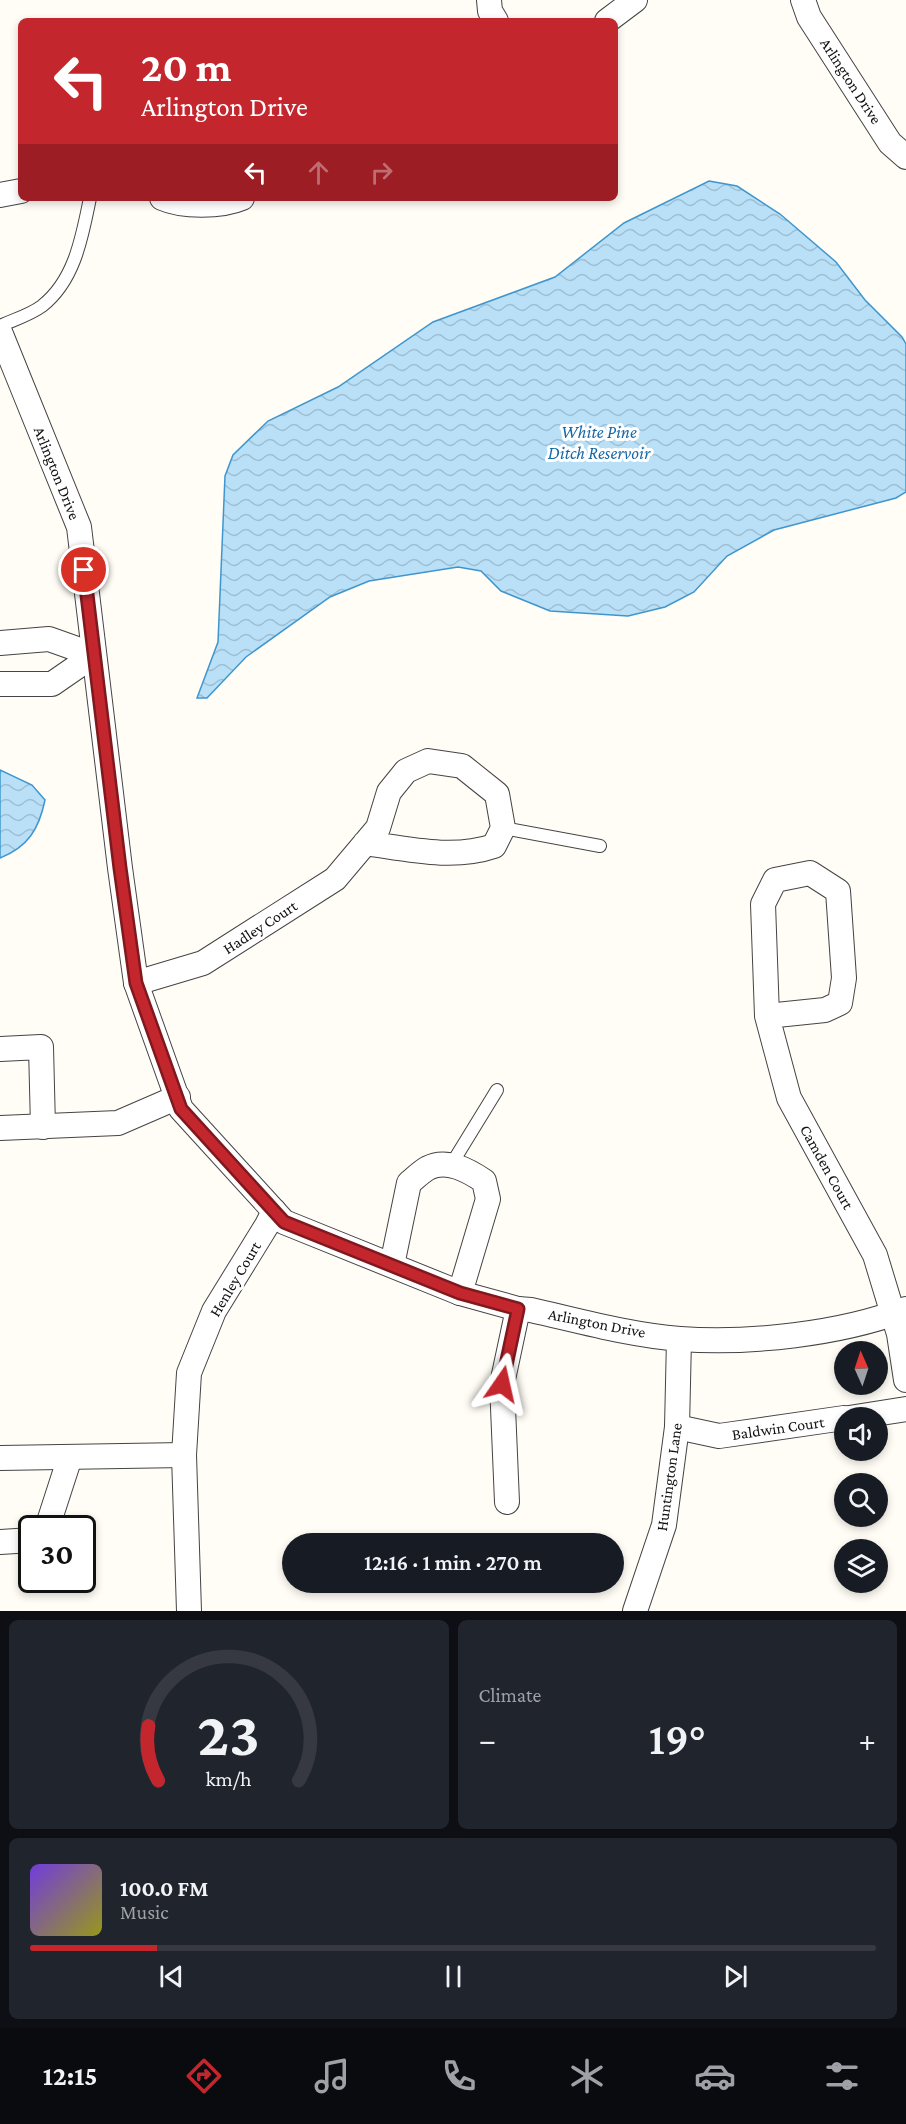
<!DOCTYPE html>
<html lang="en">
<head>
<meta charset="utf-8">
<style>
	body { margin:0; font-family:"Crimson Pro",serif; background:#20242c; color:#f1f3f6; height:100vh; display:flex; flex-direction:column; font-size:22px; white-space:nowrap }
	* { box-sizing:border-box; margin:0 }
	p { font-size:20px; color:#9ea1a6 }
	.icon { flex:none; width:33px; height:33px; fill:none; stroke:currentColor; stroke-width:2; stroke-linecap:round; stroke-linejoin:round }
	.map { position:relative; height:1611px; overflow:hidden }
	.side { display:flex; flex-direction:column; gap:9px; padding:9px; background:#0d0f14; flex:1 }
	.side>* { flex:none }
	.banner { position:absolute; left:18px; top:18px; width:600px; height:183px; border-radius:9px; box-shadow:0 3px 9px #0003; background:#c4262e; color:#fff; overflow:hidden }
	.needle { width:39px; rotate:357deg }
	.buttons { position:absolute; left:834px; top:1341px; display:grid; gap:12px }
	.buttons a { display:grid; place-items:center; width:54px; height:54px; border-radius:50%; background:#171b24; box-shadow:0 3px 9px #0003; font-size:30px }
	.speed { position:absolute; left:18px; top:1515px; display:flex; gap:12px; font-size:30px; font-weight:700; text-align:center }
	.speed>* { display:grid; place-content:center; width:78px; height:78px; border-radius:50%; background:#171b24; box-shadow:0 3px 9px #0003; line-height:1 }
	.speed .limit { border:3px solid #111; border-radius:9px; background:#fff; color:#111 }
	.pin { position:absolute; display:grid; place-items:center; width:51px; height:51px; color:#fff; margin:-26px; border:3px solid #fff; border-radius:50%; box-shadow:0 2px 6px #0007 }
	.me { position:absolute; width:66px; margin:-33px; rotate:11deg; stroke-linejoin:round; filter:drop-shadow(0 0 4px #0008) }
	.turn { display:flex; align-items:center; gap:21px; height:126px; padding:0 24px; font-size:27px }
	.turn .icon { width:78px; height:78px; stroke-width:2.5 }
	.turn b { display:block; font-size:42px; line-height:51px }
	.lanes { display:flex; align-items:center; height:57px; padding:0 24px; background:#0003; justify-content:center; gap:30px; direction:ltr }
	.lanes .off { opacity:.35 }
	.big { font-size:45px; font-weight:600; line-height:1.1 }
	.side .tile { flex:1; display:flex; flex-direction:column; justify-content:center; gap:9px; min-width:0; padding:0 21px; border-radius:9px; background:#20242c }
	.side .dial { align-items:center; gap:0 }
	.dial svg { height:156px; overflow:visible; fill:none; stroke:#363941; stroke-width:7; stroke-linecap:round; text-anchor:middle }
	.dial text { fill:#f1f3f6; stroke:none }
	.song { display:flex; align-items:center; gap:18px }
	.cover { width:72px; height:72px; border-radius:9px; background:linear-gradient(135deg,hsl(260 70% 55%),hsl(60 70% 35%)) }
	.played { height:6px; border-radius:3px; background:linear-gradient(90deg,#c4262e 15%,#363941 15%) }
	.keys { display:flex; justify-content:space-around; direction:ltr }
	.heat { display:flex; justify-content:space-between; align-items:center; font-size:33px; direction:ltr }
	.side .tiles { flex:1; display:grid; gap:9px; grid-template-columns:1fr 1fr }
	.tile:last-child { grid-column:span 2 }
	.trip { position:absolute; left:282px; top:1533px; width:342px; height:60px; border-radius:30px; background:#171b24; box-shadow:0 3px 9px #0003; font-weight:600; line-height:60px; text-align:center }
	.menu { display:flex; height:96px; justify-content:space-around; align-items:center; background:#090b0e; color:#9ea1a6 }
	.menu .icon { width:42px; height:42px }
	.menu .on { color:#c4262e }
	.menu b { font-size:27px; color:#f1f3f6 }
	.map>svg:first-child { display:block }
</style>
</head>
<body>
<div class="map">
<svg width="906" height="1611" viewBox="0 0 906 1611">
	<defs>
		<pattern id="water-waves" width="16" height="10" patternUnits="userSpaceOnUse" patternTransform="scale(1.5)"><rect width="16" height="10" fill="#b9e0f7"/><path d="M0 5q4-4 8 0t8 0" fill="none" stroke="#9ebfd3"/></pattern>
	</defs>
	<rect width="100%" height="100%" fill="#fffdf5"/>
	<g fill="url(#water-waves)" stroke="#3f96cf" stroke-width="1.5">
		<path d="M709,181l28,5 43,28 56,48 29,38 37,37 4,7v148l-10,6 -122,32 -47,26 -33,36 -29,15 -37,9 -78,-5 -49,-20 -20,-20 -23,-4 -89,14 -39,16 -84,60 -39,41h-10l21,-56 7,-166 8,-21 35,-34 70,-34 95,-65 122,-45 69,-54z"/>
		<path d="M0,770l32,15 13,15c-6,29 -17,47 -45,58z"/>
	</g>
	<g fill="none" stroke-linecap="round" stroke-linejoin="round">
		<defs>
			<g id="lane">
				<path d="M0,326c13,-6 30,-11 42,-20 33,-26 40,-69 48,-108"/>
				<path d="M503,828l97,18"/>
				<path d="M451,1165l46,-75"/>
			</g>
			<g id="street">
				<path d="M489,0l1,11 6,10"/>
				<path d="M803,0l6,17 81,126 16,14"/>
				<path d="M607,21l28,-21"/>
				<path d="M0,195l21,-4"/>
				<path d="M162,198c20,9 59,9 80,0"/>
				<path d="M0,332l79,195 41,341 16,115 45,126 93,102 10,11 176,71 58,16 13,1c49,11 98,25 149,29 69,5 161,-5 226,-30"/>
				<path d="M0,643l49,-4 45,16 -42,29h-52"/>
				<path d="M136,983l67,-20 132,-84 43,-51 11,-36 17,-21 22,-10 34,5 35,28 6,34 -9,18c-41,14 -86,3 -129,-3"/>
				<path d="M767,1016l58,-6 15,-7 4,-25 -6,-87 -28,-18 -35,7 -12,24 4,112 22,82 86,157 24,79 7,46"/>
				<path d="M0,1049l41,-2 2,80"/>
				<path d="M0,1128l118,-5 60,-26"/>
				<path d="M392,1265l17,-82c6,-5 12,-11 19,-15 19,-10 41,3 56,13l4,18 -28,94"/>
				<path d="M849,1418l57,-9"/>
				<path d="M677,1427l42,9 125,-18"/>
				<path d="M0,1458l184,-3"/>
				<path d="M507,1502l-5,-118 16,-75"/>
				<path d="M47,1528l23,-71"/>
				<path d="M0,1542l32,-2"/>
				<path d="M189,1611l-5,-156 5,-82 25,-62 53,-86 7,-14"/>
				<path d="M635,1611l29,-86 13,-98 2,-88"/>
			</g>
		</defs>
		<use href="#lane" stroke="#444" stroke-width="14"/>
		<use href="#street" stroke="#444" stroke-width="26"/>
		<use href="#lane" stroke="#fff" stroke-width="12"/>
		<use href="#street" stroke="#fff" stroke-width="24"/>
	</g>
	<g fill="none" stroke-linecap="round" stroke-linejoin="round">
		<defs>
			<path id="route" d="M84,570l36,298 16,115 45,126 103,113 176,71 58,16 -16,75"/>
		</defs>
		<use href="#route" stroke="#7f191e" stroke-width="15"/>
		<use href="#route" stroke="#c4262e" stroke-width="10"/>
	</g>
	<g text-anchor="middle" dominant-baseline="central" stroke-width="6" stroke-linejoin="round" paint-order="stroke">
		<g font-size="16" fill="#111" stroke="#fff">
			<text transform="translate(851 81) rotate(57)">Arlington Drive</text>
			<text transform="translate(57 473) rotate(68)">Arlington Drive</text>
			<text transform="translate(260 927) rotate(-33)">Hadley Court</text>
			<text transform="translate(827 1167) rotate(61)">Camden Court</text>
			<text transform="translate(235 1279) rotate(-59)">Henley Court</text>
			<text transform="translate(597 1323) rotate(11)">Arlington Drive</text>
			<text transform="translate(778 1428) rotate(-8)">Baldwin Court</text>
			<text transform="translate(669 1477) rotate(-82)">Huntington Lane</text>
		</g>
		<g font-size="18" font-style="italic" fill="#1768a6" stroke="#fff">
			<text x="599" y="432">White Pine<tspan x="599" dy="21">Ditch Reservoir</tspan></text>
		</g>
	</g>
</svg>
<div class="buttons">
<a><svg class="needle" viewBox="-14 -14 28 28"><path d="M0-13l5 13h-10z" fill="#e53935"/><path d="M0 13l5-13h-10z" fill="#9ea1a6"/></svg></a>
<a><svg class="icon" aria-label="sound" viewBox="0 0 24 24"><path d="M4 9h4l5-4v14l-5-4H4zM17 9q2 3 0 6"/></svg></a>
<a><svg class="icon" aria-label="search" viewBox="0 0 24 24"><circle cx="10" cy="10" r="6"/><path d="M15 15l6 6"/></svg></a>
<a><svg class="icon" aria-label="layers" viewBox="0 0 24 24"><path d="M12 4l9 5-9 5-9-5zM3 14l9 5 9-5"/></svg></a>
</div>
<div class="speed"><div class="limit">30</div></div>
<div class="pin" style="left:84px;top:570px;background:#d93025"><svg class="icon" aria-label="arrive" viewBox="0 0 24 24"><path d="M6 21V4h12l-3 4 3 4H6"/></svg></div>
<svg class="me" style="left:502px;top:1384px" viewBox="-20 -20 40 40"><path d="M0-17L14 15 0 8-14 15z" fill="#c4262e" stroke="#fff" stroke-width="4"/></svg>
<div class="trip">12:16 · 1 min · 270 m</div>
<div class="banner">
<div class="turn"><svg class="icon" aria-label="left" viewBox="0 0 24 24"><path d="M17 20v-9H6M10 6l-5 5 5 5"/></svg><div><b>20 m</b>Arlington Drive</div></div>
<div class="lanes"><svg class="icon" aria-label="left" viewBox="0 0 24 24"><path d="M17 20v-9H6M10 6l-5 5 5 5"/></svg><svg class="icon off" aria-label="ahead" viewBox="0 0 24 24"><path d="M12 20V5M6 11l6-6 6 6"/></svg><svg class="icon off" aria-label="right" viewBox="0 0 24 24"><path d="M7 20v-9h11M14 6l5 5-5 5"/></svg></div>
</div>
</div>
<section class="side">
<div class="tiles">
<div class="tile dial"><svg viewBox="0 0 100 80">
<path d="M14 69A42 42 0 1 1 86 69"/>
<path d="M14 69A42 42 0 0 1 9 41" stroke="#c4262e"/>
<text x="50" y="56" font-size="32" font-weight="700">23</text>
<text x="50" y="72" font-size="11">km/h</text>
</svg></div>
<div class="tile"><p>Climate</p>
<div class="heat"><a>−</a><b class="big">19°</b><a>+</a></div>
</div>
<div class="tile">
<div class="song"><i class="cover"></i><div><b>100.0 FM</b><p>Music</p></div></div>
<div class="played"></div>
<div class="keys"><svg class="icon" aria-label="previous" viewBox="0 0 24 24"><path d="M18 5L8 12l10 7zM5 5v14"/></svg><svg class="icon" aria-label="pause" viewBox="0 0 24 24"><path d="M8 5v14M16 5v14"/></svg><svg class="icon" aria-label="next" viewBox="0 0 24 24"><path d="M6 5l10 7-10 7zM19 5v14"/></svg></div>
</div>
</div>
</section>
<nav class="menu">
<b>12:15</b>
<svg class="icon on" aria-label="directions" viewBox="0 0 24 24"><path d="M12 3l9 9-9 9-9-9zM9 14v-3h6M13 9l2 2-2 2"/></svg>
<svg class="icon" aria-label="music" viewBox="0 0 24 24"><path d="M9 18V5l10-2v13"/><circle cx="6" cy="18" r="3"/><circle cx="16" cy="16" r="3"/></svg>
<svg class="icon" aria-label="phone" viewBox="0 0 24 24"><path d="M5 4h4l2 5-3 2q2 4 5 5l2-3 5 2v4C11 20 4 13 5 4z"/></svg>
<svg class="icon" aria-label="climate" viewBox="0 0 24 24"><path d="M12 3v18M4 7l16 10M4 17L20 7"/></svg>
<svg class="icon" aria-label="car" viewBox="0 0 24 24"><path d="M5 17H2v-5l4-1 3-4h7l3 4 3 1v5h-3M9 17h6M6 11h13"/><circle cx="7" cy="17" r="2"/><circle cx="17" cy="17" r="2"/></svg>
<svg class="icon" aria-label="filters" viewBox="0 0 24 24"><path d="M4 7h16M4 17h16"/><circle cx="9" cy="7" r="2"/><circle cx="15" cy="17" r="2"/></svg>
</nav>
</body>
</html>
